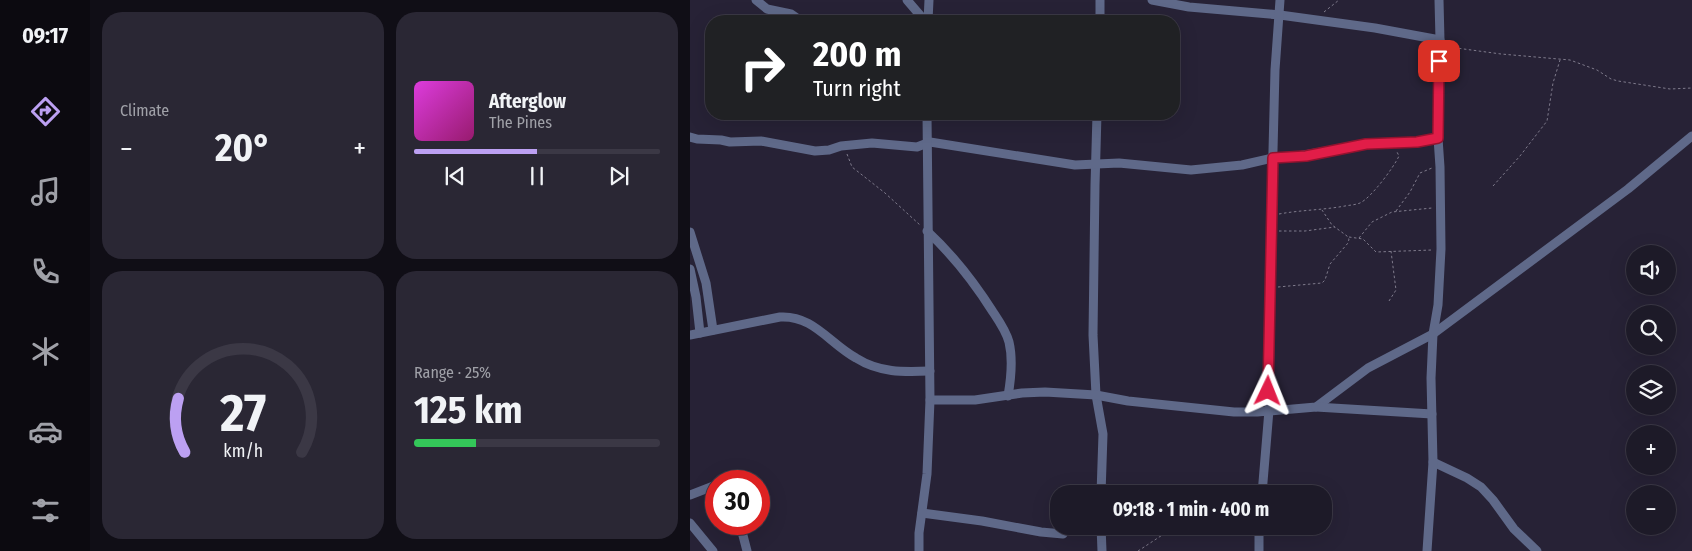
<!DOCTYPE html>
<html lang="en">
<head>
<meta charset="utf-8">
<style>
	body { margin:0; font-family:"Fira Sans Condensed",sans-serif; background:#2a2734; color:#f1f3f6; height:100vh; display:flex; flex-direction:column; font-size:19px; white-space:nowrap }
	* { box-sizing:border-box; margin:0 }
	p { font-size:16px; color:#a0a1a8 }
	.icon { flex:none; width:28px; height:28px; fill:none; stroke:currentColor; stroke-width:2; stroke-linecap:round; stroke-linejoin:round }
	.map { position:relative; flex:1; overflow:hidden }
	.drawer { display:flex; flex-direction:column; gap:12px; padding:12px; background:#100e16; width:600px }
	.drawer>* { flex:none }
	.hud { position:absolute; left:15px; top:15px; width:475px; height:105px; border-radius:20px; box-shadow:0 5px 20px #0002,0 0 0 1px #3b3845; background:#202124; color:#fff; overflow:hidden }
	.fabs { position:absolute; left:936px; top:245px; display:grid; gap:10px }
	.fabs a { display:grid; place-items:center; width:50px; height:50px; border-radius:50%; background:#1d1a28; box-shadow:0 5px 20px #0002,0 0 0 1px #3b3845; font-size:25px }
	.speed { position:absolute; left:15px; top:470px; display:flex; gap:10px; font-size:25px; font-weight:700; text-align:center }
	.speed>* { display:grid; place-content:center; width:65px; height:65px; border-radius:50%; background:#1d1a28; box-shadow:0 5px 20px #0002,0 0 0 1px #3b3845; line-height:1 }
	.speed .limit { border:8px solid #d22; background:#fff; color:#111 }
	.pin { position:absolute; display:grid; place-items:center; width:42px; height:42px; color:#fff; margin:-21px; border-radius:10px; box-shadow:0 2px 8px #0006 }
	.me { position:absolute; width:55px; margin:-28px; rotate:2deg; stroke-linejoin:round; filter:drop-shadow(0 0 4px #0008) }
	.turn { display:flex; align-items:center; gap:18px; height:105px; padding:0 25px; font-size:22px }
	.turn .icon { width:65px; height:65px; stroke-width:2.5 }
	.turn b { display:block; font-size:35px; line-height:42px }
	.big { font-size:38px; font-weight:700; line-height:1.1 }
	.drawer .widget { flex:1; display:flex; flex-direction:column; justify-content:center; gap:8px; min-width:0; padding:0 18px; border-radius:20px; background:#2a2734 }
	.drawer .dial { align-items:center; gap:0 }
	.dial svg { height:130px; overflow:visible; fill:none; stroke:#3b3845; stroke-width:7; stroke-linecap:round; text-anchor:middle }
	.dial text { fill:#f1f3f6; stroke:none }
	.song { display:flex; align-items:center; gap:15px }
	.cover { width:60px; height:60px; border-radius:8px; background:linear-gradient(135deg,hsl(300 70% 55%),hsl(320 70% 35%)) }
	.played { height:5px; border-radius:2px; background:linear-gradient(90deg,#bca0f2 50%,#3b3845 50%) }
	.keys { display:flex; justify-content:space-around; direction:ltr }
	.heat { display:flex; justify-content:space-between; align-items:center; font-size:28px; direction:ltr }
	.charge { height:8px; border-radius:4px; background:linear-gradient(90deg,#34c759 25%,#3b3845 0) }
	.drawer .tiles { flex:1; display:grid; gap:12px; grid-template-columns:repeat(2,1fr) }
	.trip { position:absolute; left:360px; top:485px; width:282px; height:50px; border-radius:20px; background:#1d1a28; box-shadow:0 5px 20px #0002,0 0 0 1px #3b3845; font-weight:700; line-height:50px; text-align:center }
	main { display:flex; flex:1; min-height:0 }
	.menu { display:flex; flex-direction:column; width:90px; justify-content:space-around; align-items:center; background:#0c0a10; color:#a0a1a8 }
	.menu .icon { width:35px; height:35px }
	.menu .active { color:#bca0f2 }
	.menu b { font-size:22px; color:#f1f3f6 }
	.map>svg:first-child { display:block }
</style>
</head>
<body>
<main>
<nav class="menu">
<b>09:17</b>
<svg class="icon active" aria-label="directions" viewBox="0 0 24 24"><path d="M12 3l9 9-9 9-9-9zM9 14v-3h6M13 9l2 2-2 2"/></svg>
<svg class="icon" aria-label="music" viewBox="0 0 24 24"><path d="M9 18V5l10-2v13"/><circle cx="6" cy="18" r="3"/><circle cx="16" cy="16" r="3"/></svg>
<svg class="icon" aria-label="phone" viewBox="0 0 24 24"><path d="M5 4h4l2 5-3 2q2 4 5 5l2-3 5 2v4C11 20 4 13 5 4z"/></svg>
<svg class="icon" aria-label="climate" viewBox="0 0 24 24"><path d="M12 3v18M4 7l16 10M4 17L20 7"/></svg>
<svg class="icon" aria-label="car" viewBox="0 0 24 24"><path d="M5 17H2v-5l4-1 3-4h7l3 4 3 1v5h-3M9 17h6M6 11h13"/><circle cx="7" cy="17" r="2"/><circle cx="17" cy="17" r="2"/></svg>
<svg class="icon" aria-label="filters" viewBox="0 0 24 24"><path d="M4 7h16M4 17h16"/><circle cx="9" cy="7" r="2"/><circle cx="15" cy="17" r="2"/></svg>
</nav>
<section class="drawer">
<div class="tiles">
<div class="widget"><p>Climate</p>
<div class="heat"><a>−</a><b class="big">20°</b><a>+</a></div>
</div>
<div class="widget">
<div class="song"><i class="cover"></i><div><b>Afterglow</b><p>The Pines</p></div></div>
<div class="played"></div>
<div class="keys"><svg class="icon" aria-label="previous" viewBox="0 0 24 24"><path d="M18 5L8 12l10 7zM5 5v14"/></svg><svg class="icon" aria-label="pause" viewBox="0 0 24 24"><path d="M8 5v14M16 5v14"/></svg><svg class="icon" aria-label="next" viewBox="0 0 24 24"><path d="M6 5l10 7-10 7zM19 5v14"/></svg></div>
</div>
<div class="widget dial"><svg viewBox="0 0 100 80">
<path d="M14 69A42 42 0 1 1 86 69"/>
<path d="M14 69A42 42 0 0 1 10 36" stroke="#bca0f2"/>
<text x="50" y="56" font-size="32" font-weight="700">27</text>
<text x="50" y="72" font-size="11">km/h</text>
</svg></div>
<div class="widget"><p>Range · 25%</p><b class="big">125 km</b><div class="charge"></div></div>
</div>
</section>
<div class="map">
<svg width="1002" height="551" viewBox="0 0 1002 551">
	<rect width="100%" height="100%" fill="#272236"/>
	<g fill="none" stroke-linecap="round" stroke-linejoin="round">
		<g stroke="#7f7b8c" stroke-width="1" stroke-dasharray="2.5 2.5" stroke-linecap="butt">
			<path d="M634,12l15,-12"/>
			<path d="M759,47l52,7 69,6 27,10 14,9 7,2 52,8 22,-1"/>
			<path d="M157,154l5,13 33,26 35,32"/>
			<path d="M803,186l27,-30 27,-35 6,-38 7,-23"/>
			<path d="M706,211l14,-19 10,-19 12,-5"/>
			<path d="M589,214c22,-4 44,-4 66,-8 5,-1 10,-1 15,-3 11,-5 34,-36 39,-47l-2,-4"/>
			<path d="M589,231h26l30,-4"/>
			<path d="M659,237l14,2 13,13 56,-2"/>
			<path d="M669,238l13,-16 20,-10 40,-4"/>
			<path d="M588,287l44,-4 3,-3 5,-16 18,-21 1,-4 -2,-3 -15,-11 -10,-15"/>
			<path d="M699,301l7,-11 -5,-39"/>
			<path d="M448,551l38,-25"/>
		</g>
		<g stroke="#5f6989" stroke-width="9">
			<path d="M66,0l11,9 24,5 10,7"/>
			<path d="M217,0l18,21"/>
			<path d="M462,0l37,7 91,8 95,13 65,12"/>
			<path d="M238,21l1,-21"/>
			<path d="M410,21v-21"/>
			<path d="M407,114l-2,71 -2,150 3,60 7,39 -2,60"/>
			<path d="M0,137l7,2 24,1 9,2 31,-1 54,10 14,-1 12,-4 31,-3 45,4 13,-5 145,23 44,-2 72,7 51,-5 31,-7 20,-1 73,-13 51,-2 21,-4"/>
			<path d="M237,231c26,24 47,51 66,81 6,9 13,19 16,30 4,17 2,37 -1,54"/>
			<path d="M0,232l16,51 7,47"/>
			<path d="M0,269l6,28 4,36"/>
			<path d="M0,335l90,-18c33,-2 49,26 76,41 24,15 47,14 74,13"/>
			<path d="M240,400h45l47,-7 23,-1 51,3 32,6 106,11h23l59,-5 52,-39 65,-34 195,-145 64,-53"/>
			<path d="M626,407l116,7"/>
			<path d="M743,462l34,16 14,9 12,13 21,29 23,22"/>
			<path d="M572,494l7,-84 2,-179 4,-161 5,-70"/>
			<path d="M0,495l26,-10"/>
			<path d="M232,513l60,8 59,11 22,2"/>
			<path d="M0,523l23,28"/>
			<path d="M50,524l7,27"/>
			<path d="M411,526l1,25"/>
			<path d="M229,551v-18l8,-59 3,-74 -3,-286"/>
			<path d="M569,551v-25"/>
			<path d="M737,551l6,-89 -2,-84 2,-44 5,-29 3,-56 -1,-82 -2,-29 2,-98 -1,-40"/>
		</g>
	</g>
	<g fill="none" stroke-linecap="round" stroke-linejoin="round">
		<defs>
			<path id="route" d="M578,391l5,-233 33,-2 60,-12 51,-2 21,-4 1,-77"/>
		</defs>
		<use href="#route" stroke="#92132f" stroke-width="12"/>
		<use href="#route" stroke="#e11d48" stroke-width="9"/>
	</g>
</svg>
<div class="fabs">
<a><svg class="icon" aria-label="sound" viewBox="0 0 24 24"><path d="M4 9h4l5-4v14l-5-4H4zM17 9q2 3 0 6"/></svg></a>
<a><svg class="icon" aria-label="search" viewBox="0 0 24 24"><circle cx="10" cy="10" r="6"/><path d="M15 15l6 6"/></svg></a>
<a><svg class="icon" aria-label="layers" viewBox="0 0 24 24"><path d="M12 4l9 5-9 5-9-5zM3 14l9 5 9-5"/></svg></a>
<a>+</a>
<a>−</a>
</div>
<div class="speed"><div class="limit">30</div></div>
<div class="pin" style="left:749px;top:61px;background:#d93025"><svg class="icon" aria-label="arrive" viewBox="0 0 24 24"><path d="M6 21V4h12l-3 4 3 4H6"/></svg></div>
<svg class="me" style="left:578px;top:391px" viewBox="-20 -20 40 40"><path d="M0-17L14 15 0 8-14 15z" fill="#e11d48" stroke="#fff" stroke-width="4"/></svg>
<div class="trip">09:18 · 1 min · 400 m</div>
<div class="hud">
<div class="turn"><svg class="icon" aria-label="right" viewBox="0 0 24 24"><path d="M7 20v-9h11M14 6l5 5-5 5"/></svg><div><b>200 m</b>Turn right</div></div>
</div>
</div>
</main>
</body>
</html>
